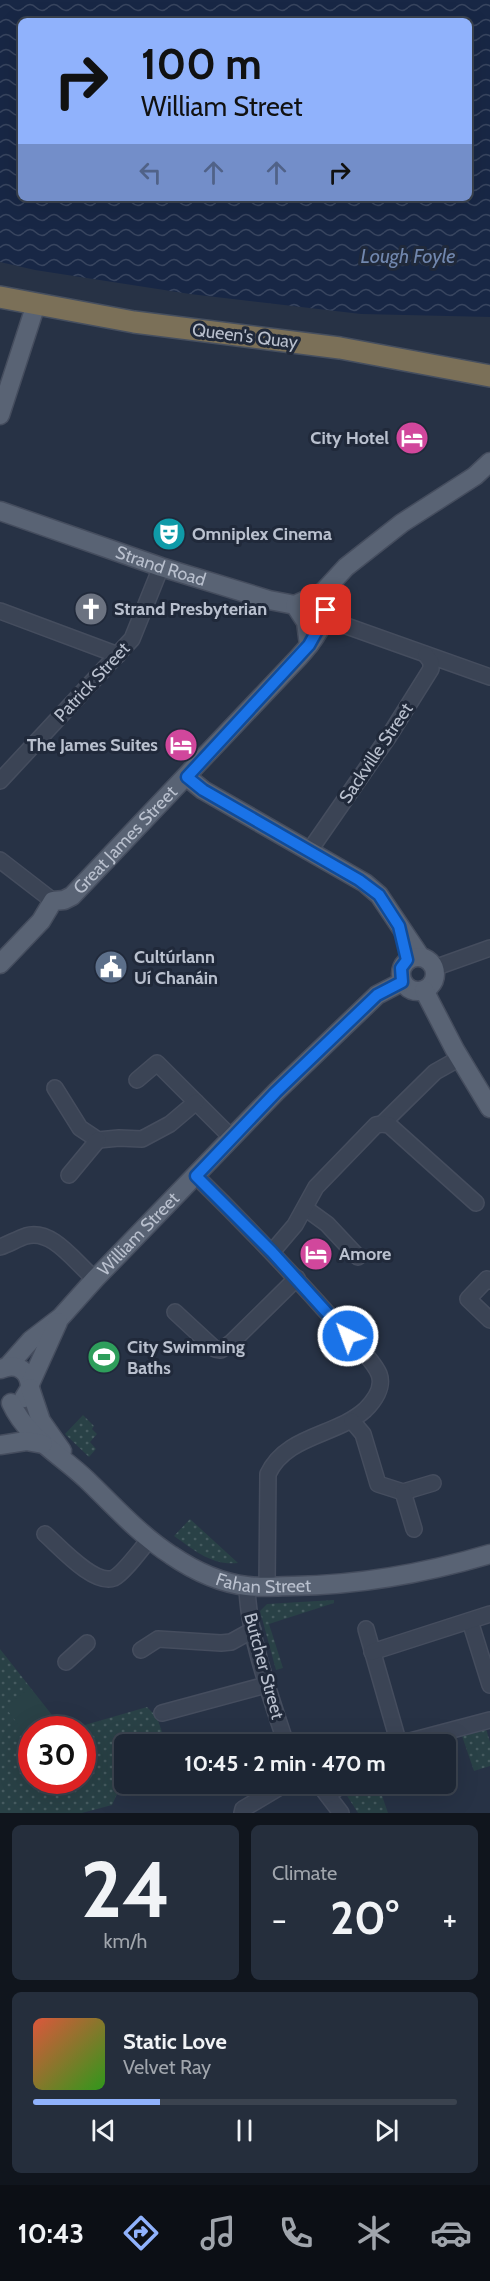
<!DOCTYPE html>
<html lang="en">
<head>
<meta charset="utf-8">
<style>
	body { margin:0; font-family:Cabin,sans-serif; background:#252e3c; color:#f1f3f6; height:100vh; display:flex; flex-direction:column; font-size:22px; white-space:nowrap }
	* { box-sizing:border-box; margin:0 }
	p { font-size:20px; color:#a0a5ac }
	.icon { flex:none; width:33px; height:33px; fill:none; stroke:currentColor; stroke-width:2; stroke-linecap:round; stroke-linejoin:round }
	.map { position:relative; height:1813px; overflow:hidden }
	.details { display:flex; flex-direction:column; gap:12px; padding:12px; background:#10151d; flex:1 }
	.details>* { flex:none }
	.hud { position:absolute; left:18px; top:18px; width:454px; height:183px; border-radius:9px; box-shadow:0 6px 24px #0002,0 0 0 2px #3b434f; background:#90b2fc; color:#111; overflow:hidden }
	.speed { position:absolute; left:18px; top:1716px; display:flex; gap:12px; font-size:30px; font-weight:700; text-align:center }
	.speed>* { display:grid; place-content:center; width:78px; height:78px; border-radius:50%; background:#1d2634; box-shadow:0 6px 24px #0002,0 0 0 2px #3b434f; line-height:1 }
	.speed .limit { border:9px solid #d22; background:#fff; color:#111 }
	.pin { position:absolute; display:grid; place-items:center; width:51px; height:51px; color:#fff; margin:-26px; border-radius:12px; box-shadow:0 3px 9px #0006 }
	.me { position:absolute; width:66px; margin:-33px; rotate:318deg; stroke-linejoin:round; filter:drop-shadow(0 0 4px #0008) }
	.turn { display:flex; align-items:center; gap:21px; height:126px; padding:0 24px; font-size:27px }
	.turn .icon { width:78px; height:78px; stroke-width:2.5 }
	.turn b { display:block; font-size:42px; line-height:51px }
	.lanes { display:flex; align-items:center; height:57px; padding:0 24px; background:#0003; justify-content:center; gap:30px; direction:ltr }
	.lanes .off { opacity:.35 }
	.big { font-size:45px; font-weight:700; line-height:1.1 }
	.details .tile { flex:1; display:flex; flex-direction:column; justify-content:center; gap:9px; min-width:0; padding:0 21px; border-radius:9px; background:#252e3c }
	.details .dial { align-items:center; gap:0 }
	.dial b { font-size:78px; line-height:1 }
	.song { display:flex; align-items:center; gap:18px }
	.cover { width:72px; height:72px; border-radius:9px; background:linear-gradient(135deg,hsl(10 70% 55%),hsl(110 70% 35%)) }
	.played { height:6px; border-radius:3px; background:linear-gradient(90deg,#90b2fc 30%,#3b434f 30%) }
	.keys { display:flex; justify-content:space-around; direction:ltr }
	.heat { display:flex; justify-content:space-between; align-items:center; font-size:33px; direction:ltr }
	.details .tiles { flex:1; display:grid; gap:12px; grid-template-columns:1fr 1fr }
	.tile:last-child { grid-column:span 2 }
	.trip { position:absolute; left:114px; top:1734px; width:342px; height:60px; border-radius:9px; background:#1d2634; box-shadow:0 6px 24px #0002,0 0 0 2px #3b434f; font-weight:700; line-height:60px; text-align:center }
	.dock { display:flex; height:96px; justify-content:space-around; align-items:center; background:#0c0f15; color:#a0a5ac }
	.dock .icon { width:42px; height:42px }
	.dock .current { color:#90b2fc }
	.dock b { font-size:27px; color:#f1f3f6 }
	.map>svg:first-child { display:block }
</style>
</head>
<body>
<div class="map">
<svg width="490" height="1813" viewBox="0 0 490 1813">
	<defs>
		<pattern id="grass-dots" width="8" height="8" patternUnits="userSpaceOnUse" patternTransform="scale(1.5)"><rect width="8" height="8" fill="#294146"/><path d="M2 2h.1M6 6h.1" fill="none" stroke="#465b60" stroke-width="1.8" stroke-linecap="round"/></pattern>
		<pattern id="water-waves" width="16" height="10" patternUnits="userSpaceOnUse" patternTransform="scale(1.5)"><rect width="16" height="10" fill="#182745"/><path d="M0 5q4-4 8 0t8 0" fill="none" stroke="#38455f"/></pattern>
	</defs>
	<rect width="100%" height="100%" fill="#273245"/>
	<g fill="url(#grass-dots)">
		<path d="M83,1415l11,11 -2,3 5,5 -7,8 6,7 -7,8 -24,-23z"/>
		<path d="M190,1519l48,44c-26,3 -44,-13 -64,-27z"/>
		<path d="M334,1600v3l-65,21 14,44 -7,2 -16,-59 7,-7z"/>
		<path d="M0,1649l63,80 -31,1v50h50v-50l-11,-1 76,-22 10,10 9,27h-42v35l-12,26 -30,8h-82z"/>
		<path d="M486,1729l4,13v24l-16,5 -12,-35z"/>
		<path d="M357,1784h21l10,29h-30l-14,-22z"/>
	</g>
	<path fill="#294146" d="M29,1689l26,34 -9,6 -14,1 -1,11 -26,-34z"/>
	<path fill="url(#water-waves)" fill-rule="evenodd" d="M0,0h490v317l-129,-3 -171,-20 -155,-24 -35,-8zM21,21h449v177h-449z"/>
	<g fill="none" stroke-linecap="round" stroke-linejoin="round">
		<defs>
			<g id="minor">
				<path d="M0,611l118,44"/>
				<path d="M324,618l166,59"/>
				<path d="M0,781l132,-142 29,-72"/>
				<path d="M310,850l79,-114 42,-67v-7l-5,-7"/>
				<path d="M0,860l53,41"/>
				<path d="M434,968l56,-20"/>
				<path d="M137,1080l20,-17 75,75"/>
				<path d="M55,1088l25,40 18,12 21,-2 23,1 28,-15 26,-22"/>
				<path d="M382,1124l53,-52 25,-14"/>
				<path d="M69,1175l29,-35"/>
				<path d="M196,1176c49,48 97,98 142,149 11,11 36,36 41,49 5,13 -5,27 -14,36 -29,26 -79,25 -97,64l-1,112"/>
				<path d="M305,1208l22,16 31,33"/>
				<path d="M0,1247c9,-3 17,-8 26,-11 27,-8 50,28 69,43"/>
				<path d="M272,1252l23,-27 21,-38 60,-62 6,-1 7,1 87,78"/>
				<path d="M490,1281l-3,-2 -19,20 22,21"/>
				<path d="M175,1312l40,37 6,1 11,-8 65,-64"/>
				<path d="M352,1421l11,13 15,50 25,8 30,-9"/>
				<path d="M403,1492l11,37"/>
				<path d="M45,1534c14,12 49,52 69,44 10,-5 27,-29 35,-38"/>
				<path d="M247,1586c1,50 24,111 39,158"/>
				<path d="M470,1621l20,64"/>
				<path d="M366,1629l33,115"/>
				<path d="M141,1650l17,-11 63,4 10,-1 22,-12"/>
				<path d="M372,1652l118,-38"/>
				<path d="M66,1662l21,-19"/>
				<path d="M162,1713l104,-28"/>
				<path d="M399,1744l91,-24"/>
				<path d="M319,1784l22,29"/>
				<path d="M328,1795l15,-11"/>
				<path d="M242,1813l1,-4 42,-25"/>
			</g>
			<g id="major">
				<path d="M0,415l36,-111"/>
				<path id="s1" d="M0,511l161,56 108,33 26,5 28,-13 23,-25 56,-44 73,-47 15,-14"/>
				<path d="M295,605l11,17 3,23"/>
				<path d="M187,777l16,13 162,93 14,12 41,61"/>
				<circle cx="418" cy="974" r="17"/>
				<path id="s2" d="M0,964l41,-43 12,-20 11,-1 8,-4 227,-239c10,-11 25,-30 27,-46 0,-6 -2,-13 -3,-19"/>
				<path d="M424,990l31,60 35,58"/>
				<path id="s3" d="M8,1366l23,-26 30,-23 34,-38 181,-187 101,-97 25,-13"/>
				<path d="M1,1369c16,-7 29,2 29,19l-6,10"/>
				<path d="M30,1384l28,-62"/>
				<path d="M30,1388l11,33 21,30"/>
				<path id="s4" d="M11,1403c16,35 49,51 76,77 27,26 53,55 84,75 22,15 50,28 76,31 15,2 31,0 46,0 66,-1 133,-13 197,-32"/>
				<path d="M0,1445l26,-4 17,3"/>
			</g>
			<path id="highway" d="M0,297l134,25 206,26 150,28"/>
		</defs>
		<use href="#minor" stroke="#454d5e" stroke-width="18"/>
		<use href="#major" stroke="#454d5e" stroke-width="21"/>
		<use href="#highway" stroke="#464f5f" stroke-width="24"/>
		<use href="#minor" stroke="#3b4455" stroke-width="15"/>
		<use href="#major" stroke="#596374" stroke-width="18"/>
		<use href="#highway" stroke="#7b7058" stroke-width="21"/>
	</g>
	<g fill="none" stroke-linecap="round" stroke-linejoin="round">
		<defs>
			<path id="route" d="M326,610l-2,8 -15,27 -122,132 16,13 156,90 20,15 20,31 8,34 -6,8 1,14 -25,13 -101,97 -80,84 76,76 76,84"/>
		</defs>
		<use href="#route" stroke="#114b97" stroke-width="15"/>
		<use href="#route" stroke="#1a73e8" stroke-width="10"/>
	</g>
	<defs>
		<symbol id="hotel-disc" viewBox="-11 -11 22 22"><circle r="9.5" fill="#d1479c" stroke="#20293a"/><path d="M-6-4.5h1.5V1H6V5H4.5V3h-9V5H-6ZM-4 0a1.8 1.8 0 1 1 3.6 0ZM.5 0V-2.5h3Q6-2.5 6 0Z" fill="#fff"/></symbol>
		<symbol id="theatre-disc" viewBox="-11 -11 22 22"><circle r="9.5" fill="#0f9aa8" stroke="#20293a"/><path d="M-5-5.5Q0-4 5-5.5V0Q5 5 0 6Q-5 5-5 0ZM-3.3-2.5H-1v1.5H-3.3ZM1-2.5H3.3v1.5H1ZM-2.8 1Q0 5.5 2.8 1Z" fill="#fff"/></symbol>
		<symbol id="church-disc" viewBox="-11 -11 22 22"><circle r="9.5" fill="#6b7280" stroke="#20293a"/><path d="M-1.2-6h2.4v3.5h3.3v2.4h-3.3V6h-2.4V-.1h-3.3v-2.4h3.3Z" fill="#fff"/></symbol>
		<symbol id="civic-disc" viewBox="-11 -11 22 22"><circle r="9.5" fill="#5c6f8a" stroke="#20293a"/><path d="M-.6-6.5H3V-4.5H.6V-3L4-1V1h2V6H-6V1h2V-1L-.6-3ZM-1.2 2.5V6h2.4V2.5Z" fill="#fff"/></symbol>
		<symbol id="stadium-disc" viewBox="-11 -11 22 22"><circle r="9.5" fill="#2e9e5b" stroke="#20293a"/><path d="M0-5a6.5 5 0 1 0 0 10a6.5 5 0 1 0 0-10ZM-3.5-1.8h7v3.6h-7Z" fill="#fff"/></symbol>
	</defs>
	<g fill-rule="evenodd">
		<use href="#hotel-disc" x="393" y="419" width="38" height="38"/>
		<use href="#theatre-disc" x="150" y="515" width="38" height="38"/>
		<use href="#church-disc" x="72" y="590" width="38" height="38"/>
		<use href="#hotel-disc" x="162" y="726" width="38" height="38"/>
		<use href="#civic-disc" x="92" y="948" width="38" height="38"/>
		<use href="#hotel-disc" x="297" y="1235" width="38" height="38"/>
		<use href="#stadium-disc" x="85" y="1338" width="38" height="38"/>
	</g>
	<g text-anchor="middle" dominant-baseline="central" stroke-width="6" stroke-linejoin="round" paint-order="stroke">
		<g font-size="18" fill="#b9c0ce" stroke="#20293a">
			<text transform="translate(245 336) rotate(7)">Queen's Quay</text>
			<text stroke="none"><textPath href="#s1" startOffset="170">Strand Road</textPath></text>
			<text transform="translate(92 682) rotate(-47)">Patrick Street</text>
			<text transform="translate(376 753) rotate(-56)">Sackville Street</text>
			<text stroke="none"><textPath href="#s2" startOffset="180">Great James Street</textPath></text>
			<text stroke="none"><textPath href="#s3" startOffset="186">William Street</textPath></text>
			<text stroke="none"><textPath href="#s4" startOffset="321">Fahan Street</textPath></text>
			<text transform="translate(264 1666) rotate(75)">Butcher Street</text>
		</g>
		<g font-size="18" font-weight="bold" fill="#b9c0ce" stroke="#20293a" text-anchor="start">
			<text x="389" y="438" text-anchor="end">City Hotel</text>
			<text x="192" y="534">Omniplex Cinema</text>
			<text x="114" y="609">Strand Presbyterian</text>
			<text x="158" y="745" text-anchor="end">The James Suites</text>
			<text x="134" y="957">Cultúrlann<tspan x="134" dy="21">Uí Chanáin</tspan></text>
			<text x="339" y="1254">Amore</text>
			<text x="127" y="1347">City Swimming<tspan x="127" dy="21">Baths</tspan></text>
		</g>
		<g font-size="20" font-style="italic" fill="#7187ae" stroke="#20293a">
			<text x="408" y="256">Lough Foyle</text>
		</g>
	</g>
</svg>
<div class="speed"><div class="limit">30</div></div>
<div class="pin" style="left:326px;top:610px;background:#d93025"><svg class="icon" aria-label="arrive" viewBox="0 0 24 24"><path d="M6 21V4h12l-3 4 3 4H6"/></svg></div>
<svg class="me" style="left:348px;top:1336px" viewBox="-20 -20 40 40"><circle r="17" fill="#1a73e8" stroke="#fff" stroke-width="3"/><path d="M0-11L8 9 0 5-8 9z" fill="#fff"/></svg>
<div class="trip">10:45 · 2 min · 470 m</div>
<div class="hud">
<div class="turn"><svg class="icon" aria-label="right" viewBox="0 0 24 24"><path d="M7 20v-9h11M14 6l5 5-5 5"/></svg><div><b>100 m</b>William Street</div></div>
<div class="lanes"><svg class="icon off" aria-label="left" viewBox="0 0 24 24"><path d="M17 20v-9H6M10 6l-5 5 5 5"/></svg><svg class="icon off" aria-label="ahead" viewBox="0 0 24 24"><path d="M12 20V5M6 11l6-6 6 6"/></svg><svg class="icon off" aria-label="ahead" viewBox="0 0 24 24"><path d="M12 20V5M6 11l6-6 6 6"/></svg><svg class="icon" aria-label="right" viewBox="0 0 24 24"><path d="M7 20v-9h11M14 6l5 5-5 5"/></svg></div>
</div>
</div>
<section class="details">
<div class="tiles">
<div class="tile dial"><b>24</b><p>km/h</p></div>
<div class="tile"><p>Climate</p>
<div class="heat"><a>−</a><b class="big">20°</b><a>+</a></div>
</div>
<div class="tile">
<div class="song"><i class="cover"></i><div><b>Static Love</b><p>Velvet Ray</p></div></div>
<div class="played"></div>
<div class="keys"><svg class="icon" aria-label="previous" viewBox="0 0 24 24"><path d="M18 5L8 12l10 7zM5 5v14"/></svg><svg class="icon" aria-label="pause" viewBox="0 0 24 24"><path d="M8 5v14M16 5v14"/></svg><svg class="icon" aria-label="next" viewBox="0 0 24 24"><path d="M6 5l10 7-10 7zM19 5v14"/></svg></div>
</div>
</div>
</section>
<nav class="dock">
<b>10:43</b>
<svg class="icon current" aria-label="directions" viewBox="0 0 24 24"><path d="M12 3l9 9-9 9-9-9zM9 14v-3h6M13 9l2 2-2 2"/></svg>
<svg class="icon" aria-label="music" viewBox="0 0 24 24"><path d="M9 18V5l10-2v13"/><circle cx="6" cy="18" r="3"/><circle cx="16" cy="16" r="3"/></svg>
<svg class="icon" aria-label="phone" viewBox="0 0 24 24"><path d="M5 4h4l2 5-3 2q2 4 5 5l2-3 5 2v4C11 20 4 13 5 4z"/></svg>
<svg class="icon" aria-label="climate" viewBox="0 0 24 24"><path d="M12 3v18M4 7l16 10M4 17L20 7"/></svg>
<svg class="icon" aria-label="car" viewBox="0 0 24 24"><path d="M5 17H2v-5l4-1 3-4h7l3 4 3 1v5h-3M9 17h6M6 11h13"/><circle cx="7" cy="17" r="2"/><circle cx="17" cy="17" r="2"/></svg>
</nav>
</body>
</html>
